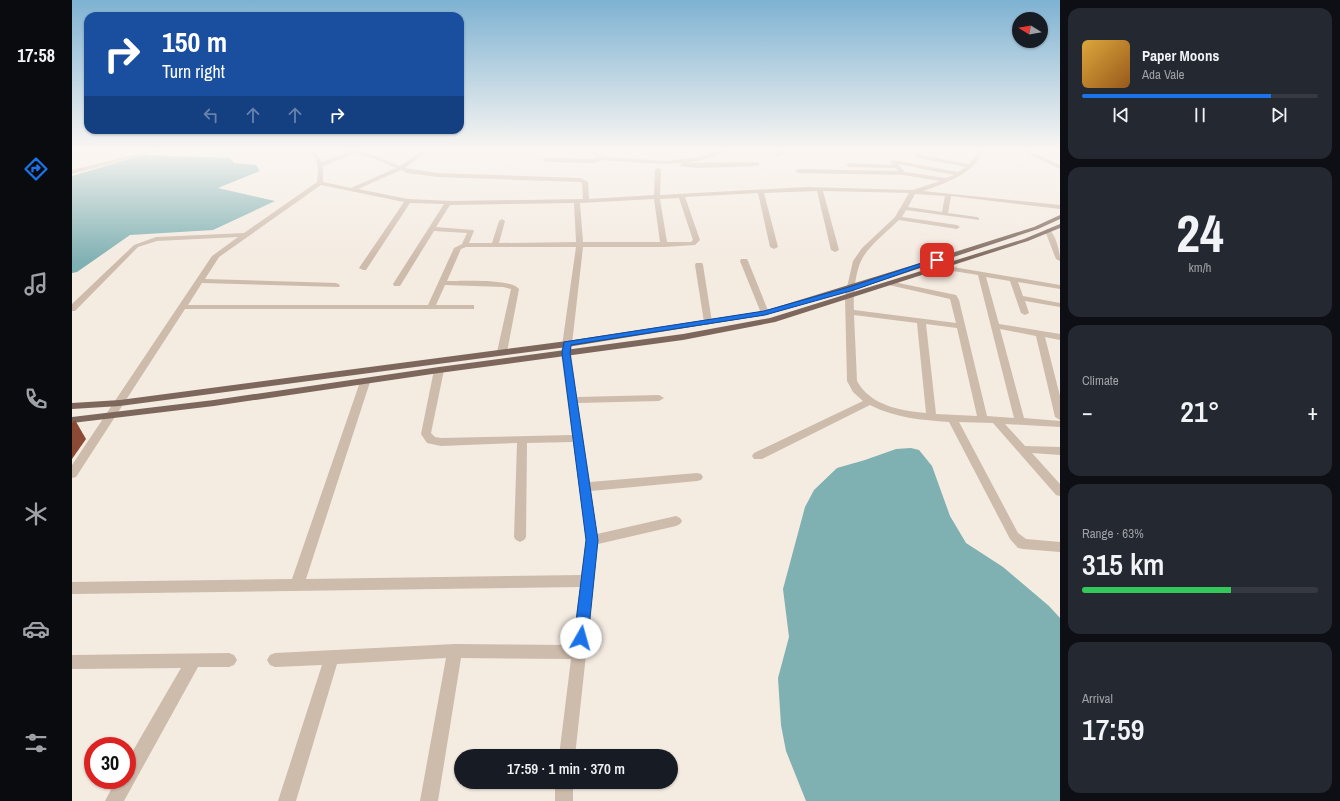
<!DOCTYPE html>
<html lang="en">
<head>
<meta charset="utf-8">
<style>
	body { margin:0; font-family:"Archivo Narrow",sans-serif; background:#242831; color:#f1f3f6; height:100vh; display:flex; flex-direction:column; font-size:15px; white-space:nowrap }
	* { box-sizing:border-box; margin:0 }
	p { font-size:13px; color:#9ea1a6 }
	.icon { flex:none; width:22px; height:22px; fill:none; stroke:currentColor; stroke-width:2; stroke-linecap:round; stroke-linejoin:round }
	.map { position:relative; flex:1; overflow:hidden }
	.drawer { display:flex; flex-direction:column; gap:8px; padding:8px; background:#0d0f14; width:280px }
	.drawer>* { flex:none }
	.guide { position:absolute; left:12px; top:12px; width:380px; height:122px; border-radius:12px; box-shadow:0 1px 3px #0004; background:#1a4fa0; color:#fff; overflow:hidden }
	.needle { width:26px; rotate:281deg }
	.buttons { position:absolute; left:940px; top:12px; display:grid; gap:8px }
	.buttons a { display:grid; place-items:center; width:36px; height:36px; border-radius:50%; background:#171b24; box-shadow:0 1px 3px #0004; font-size:20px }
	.speed { position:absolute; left:12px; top:737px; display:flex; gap:8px; font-size:20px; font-weight:700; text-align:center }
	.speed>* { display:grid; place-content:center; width:52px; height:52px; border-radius:50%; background:#171b24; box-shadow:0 1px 3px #0004; line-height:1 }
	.speed .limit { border:6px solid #d22; background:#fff; color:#111 }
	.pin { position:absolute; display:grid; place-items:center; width:34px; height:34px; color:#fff; margin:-17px; border-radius:8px; box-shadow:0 2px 6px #0006 }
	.me { position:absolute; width:44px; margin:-22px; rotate:7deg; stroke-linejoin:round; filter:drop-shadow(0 0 3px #0008) }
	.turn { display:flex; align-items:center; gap:14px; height:84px; padding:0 12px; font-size:18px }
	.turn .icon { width:52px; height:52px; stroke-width:2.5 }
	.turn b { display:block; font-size:28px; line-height:34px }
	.lanes { display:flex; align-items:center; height:38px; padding:0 12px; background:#0003; justify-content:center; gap:20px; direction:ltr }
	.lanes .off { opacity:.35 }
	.big { font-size:30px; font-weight:600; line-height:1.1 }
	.drawer .card { flex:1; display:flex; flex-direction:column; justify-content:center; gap:6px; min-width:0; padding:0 14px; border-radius:12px; background:#242831 }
	.drawer .dial { align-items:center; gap:0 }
	.dial b { font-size:52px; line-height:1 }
	.song { display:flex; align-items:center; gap:12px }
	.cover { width:48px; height:48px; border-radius:6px; background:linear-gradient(135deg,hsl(40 70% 55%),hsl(30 70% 35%)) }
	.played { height:4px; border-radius:2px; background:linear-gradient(90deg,#1a73e8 80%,#363941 80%) }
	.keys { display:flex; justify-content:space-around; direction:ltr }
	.heat { display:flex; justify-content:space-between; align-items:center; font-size:22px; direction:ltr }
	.charge { height:6px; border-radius:3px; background:linear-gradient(90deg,#34c759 63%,#363941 0) }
	.trip { position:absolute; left:382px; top:749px; width:224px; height:40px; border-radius:20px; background:#171b24; box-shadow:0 1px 3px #0004; font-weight:600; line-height:40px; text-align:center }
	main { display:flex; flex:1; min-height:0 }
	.tabs { display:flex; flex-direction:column; width:72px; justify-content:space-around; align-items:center; background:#090b0e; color:#9ea1a6 }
	.tabs .icon { width:28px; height:28px }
	.tabs .current { color:#1a73e8 }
	.tabs b { font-size:18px; color:#f1f3f6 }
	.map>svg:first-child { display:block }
</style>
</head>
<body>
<main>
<nav class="tabs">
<b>17:58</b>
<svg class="icon current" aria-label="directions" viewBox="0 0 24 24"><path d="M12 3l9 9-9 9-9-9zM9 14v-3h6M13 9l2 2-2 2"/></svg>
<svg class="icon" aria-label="music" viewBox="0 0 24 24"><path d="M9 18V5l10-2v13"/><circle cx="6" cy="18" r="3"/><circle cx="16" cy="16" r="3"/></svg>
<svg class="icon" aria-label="phone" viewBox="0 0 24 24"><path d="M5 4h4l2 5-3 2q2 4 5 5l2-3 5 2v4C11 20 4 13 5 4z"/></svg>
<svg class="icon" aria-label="climate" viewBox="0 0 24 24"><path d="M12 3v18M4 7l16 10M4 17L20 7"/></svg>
<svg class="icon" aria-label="car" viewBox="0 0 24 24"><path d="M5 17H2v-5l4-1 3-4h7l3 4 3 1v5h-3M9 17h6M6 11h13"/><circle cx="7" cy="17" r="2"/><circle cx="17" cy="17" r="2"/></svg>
<svg class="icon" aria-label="filters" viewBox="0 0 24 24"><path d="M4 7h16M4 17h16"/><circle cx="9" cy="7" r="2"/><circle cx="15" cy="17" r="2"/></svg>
</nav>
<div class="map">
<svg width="988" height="801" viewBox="0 0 988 801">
	<rect width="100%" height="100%" fill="#f4ebe1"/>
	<g fill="#7fb0b2">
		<path d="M71,155l87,3 4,5 22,2 4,6 -42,17 57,13 -62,29 -83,5 -53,37 -5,1v-97z"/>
		<path d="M839,448l8,2 13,16 18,50 16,27 37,24 46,39 11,12v183h-254l-20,-50 -5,-26 -3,-47 11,-41 -6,-48 22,-82 9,-17 23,-22 28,-8 31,-11z"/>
	</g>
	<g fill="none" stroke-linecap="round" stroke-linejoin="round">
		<g fill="#cdbbac" fill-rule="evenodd">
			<path d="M82,150h8l-90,24v-4z"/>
			<path d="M235,150l8,1 7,11 26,-10 -6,-2c21,0 39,8 58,16l22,-15 2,1v2l-19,14 33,5 143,5 7,4 1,17 65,-4 1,-25 3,-2 3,2 -1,25 147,-8 106,3 27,-9 -37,-6 -105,-2 -3,-2 3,-2 100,2 -2,-3 -47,-1 -3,-2 3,-2 44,2 -3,-3 3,-2 65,12 8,-5 -48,-9 -4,-3 6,-5h5l-5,5 49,9 11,-14h4c-11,24 -37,33 -61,41l137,14v4l-109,-13 -3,17 29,4 2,1v2l-73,-10 -4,7 55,8 3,2 -3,2 -58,-9c-11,11 -32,27 -38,41 -6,12 -8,36 -7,49l102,13 -6,-24 -61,-14 -4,-2 4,-2 67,14 3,5 28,116 27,2 -36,-143 -37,-6 -4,-2 4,-2 119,20v4l-42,-7 5,14 37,7v4l-35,-6 4,12 -4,2 -4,-2 -11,-32 -24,-4 13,47 61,10v6l-15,-3 15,59v24l-5,-3 -19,-81 -36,-7 24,89 36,3v6l-55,-3 20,22 35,1v8l-28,-2 28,31v12l-4,-1 -63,-72 -34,-1 59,111 8,6 34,3v10l-37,-3 -5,-1 -8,-9 -61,-117c-27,-2 -54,-4 -79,-17l-108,54h-8l-2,-3 2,-3 109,-52 -10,-9 -6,-11 -2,-85 8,-35 9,-13 33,-31 14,-24 -86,-2 16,59 -4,2 -4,-2 -14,-59 -53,2 14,54 -4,2 -4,-2 -12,-54 -73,4 15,43 -5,5 -31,2h-81l-12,106 6,44 82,-2 5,3 -5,3 -81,2 12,79 107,-9 4,1 2,3 -2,3 -4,1 -106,10 6,43 79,-18 4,2 2,3 -2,3 -4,2 -78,18 -23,212h-16l12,-97 -110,-1 -23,143h-18l26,-143 -109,6 -41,137h-18l44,-136 -47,2 -5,-2 -3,-5 3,-5 5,-2 180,-9 117,1 8,-58 -508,7v-12l220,-3 68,-197 5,-3 5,3 -64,197 275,-4 5,-35 -13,-98 -46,1 -1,94 -2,3 -4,2 -4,-2 -2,-3 3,-94 -76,3 -14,-3 -6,-9 13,-64 5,-3 5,3 -13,63 4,4 6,1 131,-3 -11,-82 15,-106h-110l-5,2 -14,32c14,0 63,-3 72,8l-12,63 -5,3 -5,-3 14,-63 -8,-2 -58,-2 -9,20h38v4h-289l-109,168 -4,1v-13l140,-209 26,-19 -81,4 -19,6 -63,64h-3v-7l62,-59 22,-8 88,-4 73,-51 1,-13 -2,-10zM282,154l17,3 25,11 -45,20 -28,-6v-16zM826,164l5,1 51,10 -8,3 -41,-6zM329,170l6,3 31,4 142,5 2,1 1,16 -131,2 -44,-2 -50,-10zM249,185l83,17 -45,66 4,2h3l44,-67 34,1 -51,80 1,2h6l34,-55 33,2 -5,11 -8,4 -26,57h-240l14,-22 137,4 1,-2 -4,-2 -131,-4 14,-22zM843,194l30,2 -3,16 -34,-5zM607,198l14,42 -2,2h-24l-7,-43zM582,199l6,43h-77l-3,-39zM502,203l2,39 -77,1 6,-22 -3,-2 -3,2 -7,22h-23l5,-12 -1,-1 -37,-3 14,-22zM782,315l63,8 9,90c-26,-2 -56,-8 -69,-32zM854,324l31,4 20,88 -41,-2z"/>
			<path d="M515,150h5l11,7 64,4 33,-4 19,-7h7c-31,21 -88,12 -123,10l-9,3 -48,-1 -3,-2 3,-2 47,1 5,-1z"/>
			<path d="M709,150h6l-7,6h-4v-2z"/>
			<path d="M948,150h7l33,15v4z"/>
			<path d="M611,163l74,-1 3,2 -3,2 -59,2 -17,-2 -1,-1z"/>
			<path d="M976,229c8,4 12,24 12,32l-4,-2 -11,-28z"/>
			<path d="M669,259h6l1,2 21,52 -1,2h-6l-1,-2 -21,-52z"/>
			<path d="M624,263h6l1,2 9,57 -4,3 -4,-3 -9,-57z"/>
			<path d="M157,653l5,2 3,5 -3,5 -5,2h-31l-74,134h-19l11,-21h11v-19l54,-93 -109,1v-14z"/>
			<rect x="483" y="782" width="18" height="19"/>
		</g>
		<g fill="#7d675c" fill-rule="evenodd">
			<path d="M988,215v4l-22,10 -184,61 -89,25 -198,32 -447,59 -48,3v-6l48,-3 447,-59 197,-30 156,-48 114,-36z"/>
			<path d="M988,224v4l-32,13 -253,81 -92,18 -244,33 -225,33 -142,17v-6l142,-17 225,-33 244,-33 87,-16 254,-79z"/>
		</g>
	</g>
	<path fill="#8c4a34" d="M3,420l11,19 -14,20v-36z"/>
	<linearGradient id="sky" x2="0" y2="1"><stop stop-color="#7eb2d2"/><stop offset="0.57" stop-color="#faf6f2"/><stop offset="1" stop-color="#faf6f2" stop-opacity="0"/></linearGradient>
	<rect width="988" height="262" fill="url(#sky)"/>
	<path fill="#1a73e8" stroke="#114b97" d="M862,259l6,1 -86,30 -89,25 -194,30 -1,8 28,187 -10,98 -2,4 -5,2 -5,-2 -2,-4 12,-98 -24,-187 2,-11 200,-31 85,-24z"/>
</svg>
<div class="buttons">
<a><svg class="needle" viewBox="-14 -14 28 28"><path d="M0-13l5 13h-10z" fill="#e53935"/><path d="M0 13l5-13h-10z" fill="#9ea1a6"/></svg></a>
</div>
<div class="speed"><div class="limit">30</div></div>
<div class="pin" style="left:865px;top:260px;background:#d93025"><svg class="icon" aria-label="arrive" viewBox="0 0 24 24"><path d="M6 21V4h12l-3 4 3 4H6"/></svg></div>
<svg class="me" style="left:509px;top:638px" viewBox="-20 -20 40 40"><circle r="19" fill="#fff"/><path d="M0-13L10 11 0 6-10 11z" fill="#1a73e8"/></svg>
<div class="trip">17:59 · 1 min · 370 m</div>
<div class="guide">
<div class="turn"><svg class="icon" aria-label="right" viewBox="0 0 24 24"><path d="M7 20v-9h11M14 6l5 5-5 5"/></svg><div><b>150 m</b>Turn right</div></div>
<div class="lanes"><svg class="icon off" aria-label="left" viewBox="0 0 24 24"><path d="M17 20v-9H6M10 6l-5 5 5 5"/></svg><svg class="icon off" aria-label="ahead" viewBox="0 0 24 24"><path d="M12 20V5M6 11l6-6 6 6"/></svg><svg class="icon off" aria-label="ahead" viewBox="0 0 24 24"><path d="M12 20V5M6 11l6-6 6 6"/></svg><svg class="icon" aria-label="right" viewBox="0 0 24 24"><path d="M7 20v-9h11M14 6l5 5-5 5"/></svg></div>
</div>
</div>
<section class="drawer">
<div class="card">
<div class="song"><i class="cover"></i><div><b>Paper Moons</b><p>Ada Vale</p></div></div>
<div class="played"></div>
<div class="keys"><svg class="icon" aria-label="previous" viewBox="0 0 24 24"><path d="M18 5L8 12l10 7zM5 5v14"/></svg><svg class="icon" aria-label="pause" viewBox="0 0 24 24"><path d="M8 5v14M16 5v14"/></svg><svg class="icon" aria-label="next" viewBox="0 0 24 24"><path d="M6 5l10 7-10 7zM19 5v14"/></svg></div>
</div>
<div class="card dial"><b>24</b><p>km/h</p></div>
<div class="card"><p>Climate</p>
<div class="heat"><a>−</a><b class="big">21°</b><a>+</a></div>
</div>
<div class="card"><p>Range · 63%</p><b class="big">315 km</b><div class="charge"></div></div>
<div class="card"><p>Arrival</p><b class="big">17:59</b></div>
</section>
</main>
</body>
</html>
